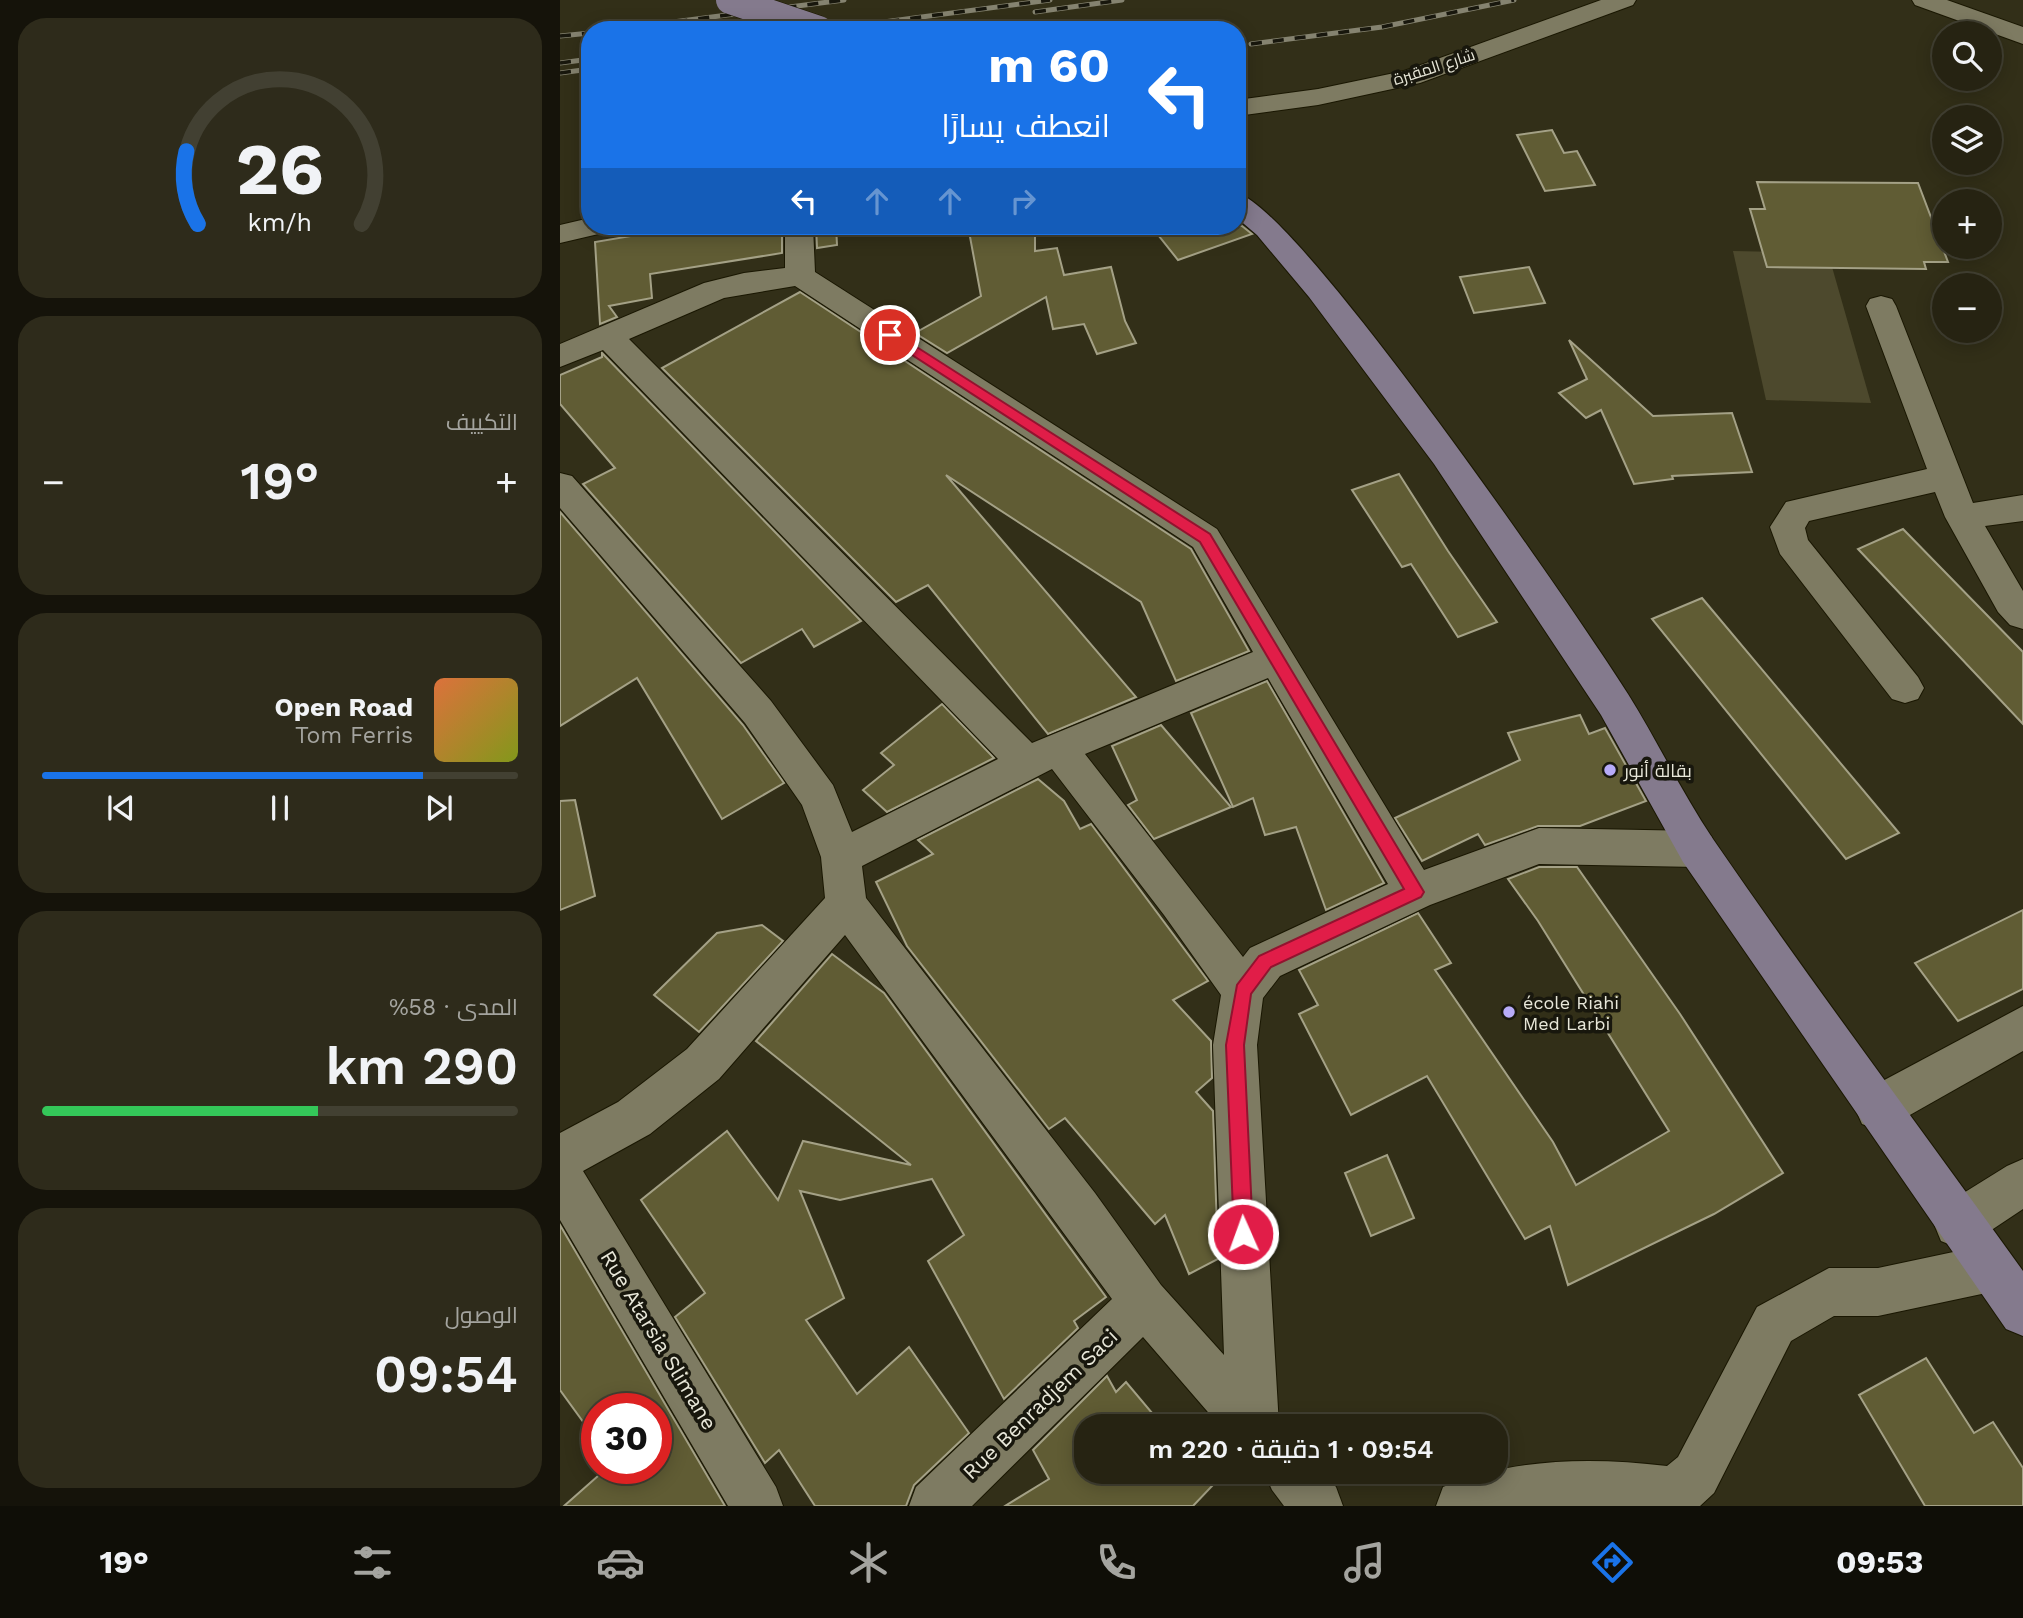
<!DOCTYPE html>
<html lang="ar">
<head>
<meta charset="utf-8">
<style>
	body { margin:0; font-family:"Work Sans",Cairo,sans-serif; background:#2e2b1b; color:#f1f3f6; direction:rtl; height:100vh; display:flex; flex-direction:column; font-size:26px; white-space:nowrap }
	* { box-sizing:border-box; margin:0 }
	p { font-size:23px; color:#a4a49f }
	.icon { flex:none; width:38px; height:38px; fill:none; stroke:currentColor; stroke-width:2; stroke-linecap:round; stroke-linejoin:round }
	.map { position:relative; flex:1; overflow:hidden; direction:ltr }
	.side { display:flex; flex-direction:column; gap:18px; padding:18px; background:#15130a; width:560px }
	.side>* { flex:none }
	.guide { position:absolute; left:21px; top:21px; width:665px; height:214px; border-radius:28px; box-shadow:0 4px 18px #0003,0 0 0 2px #424032; direction:rtl; background:#1a73e8; color:#fff; overflow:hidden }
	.controls { position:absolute; left:1372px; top:21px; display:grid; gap:14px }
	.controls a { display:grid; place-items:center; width:70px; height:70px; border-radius:50%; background:#262312; box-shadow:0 4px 18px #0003,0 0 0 2px #424032; font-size:35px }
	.speed { position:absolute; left:21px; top:1393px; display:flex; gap:14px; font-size:35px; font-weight:700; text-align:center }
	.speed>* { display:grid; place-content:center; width:91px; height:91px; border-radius:50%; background:#262312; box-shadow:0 4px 18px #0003,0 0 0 2px #424032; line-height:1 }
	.speed .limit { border:10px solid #d22; background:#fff; color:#111 }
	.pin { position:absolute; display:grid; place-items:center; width:60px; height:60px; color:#fff; margin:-30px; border:4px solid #fff; border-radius:50%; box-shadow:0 2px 7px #0007 }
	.me { position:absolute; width:77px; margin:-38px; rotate:358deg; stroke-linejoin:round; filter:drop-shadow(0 0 5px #0008) }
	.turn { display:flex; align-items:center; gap:24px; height:147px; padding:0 21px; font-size:32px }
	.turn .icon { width:91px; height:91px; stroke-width:2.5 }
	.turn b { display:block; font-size:49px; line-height:60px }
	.lanes { display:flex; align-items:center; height:66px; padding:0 21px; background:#0003; justify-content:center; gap:35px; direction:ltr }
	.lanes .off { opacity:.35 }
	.big { font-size:52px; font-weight:600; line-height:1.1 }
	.side .tile { flex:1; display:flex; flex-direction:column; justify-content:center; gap:10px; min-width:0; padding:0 24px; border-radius:28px; background:#2e2b1b }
	.side .dial { align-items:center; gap:0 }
	.dial svg { height:182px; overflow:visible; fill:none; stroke:#424032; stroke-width:7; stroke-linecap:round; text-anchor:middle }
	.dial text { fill:#f1f3f6; stroke:none }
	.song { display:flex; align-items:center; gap:21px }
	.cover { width:84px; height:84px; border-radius:10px; background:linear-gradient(135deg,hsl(20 70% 55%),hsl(70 70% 35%)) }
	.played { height:7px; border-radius:4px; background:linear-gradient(90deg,#1a73e8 80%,#424032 80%) }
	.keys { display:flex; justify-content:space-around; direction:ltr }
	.heat { display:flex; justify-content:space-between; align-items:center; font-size:38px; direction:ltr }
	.charge { height:10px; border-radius:5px; background:linear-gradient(90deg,#34c759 58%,#424032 0) }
	.trip { position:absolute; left:514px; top:1414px; width:434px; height:70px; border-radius:28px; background:#262312; box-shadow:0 4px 18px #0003,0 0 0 2px #424032; font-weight:600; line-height:70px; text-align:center; direction:rtl }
	.tab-bar { display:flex; height:112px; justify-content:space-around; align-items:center; background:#0f0e07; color:#a4a49f }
	.tab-bar .icon { width:49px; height:49px }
	.tab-bar .on { color:#1a73e8 }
	.tab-bar b { font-size:32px; color:#f1f3f6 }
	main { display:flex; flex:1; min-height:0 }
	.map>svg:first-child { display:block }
</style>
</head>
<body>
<main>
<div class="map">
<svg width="1463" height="1506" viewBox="0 0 1463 1506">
	<rect width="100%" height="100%" fill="#322f18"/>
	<path fill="#4d492d" d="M1173,251l95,2 43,150 -105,-3z"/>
	<g fill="#605c34" stroke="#a4a186" stroke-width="2">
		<path d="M992,130l12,23 13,-2 18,34 -50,6 -28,-56z"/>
		<path d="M1197,182l161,1 30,79h-24l2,7 -159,-2 -17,-58h15z"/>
		<path d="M130,226h92v27l-132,21 2,24 -43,8 8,11 -17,7 -5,-82z"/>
		<path d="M256,226h20l1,19 -20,3z"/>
		<path d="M408,226h67v25l22,-3 7,27 47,-8 14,54 11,22 -39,11 -13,-30 -31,5 -7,-32 -99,56 -32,-20 66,-37z"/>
		<path d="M591,226h91l10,8 -74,26z"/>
		<path d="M969,267l16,36 -71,10 -14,-36z"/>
		<path d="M240,292l391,257 58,102 -73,30 -35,-79 -195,-127 190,222 -88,37 -120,-149 -32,17 -234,-234z"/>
		<path d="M1009,340l84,76 79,-3 20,59 -80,4 1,3 -39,5 -33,-74 -15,8 -27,-25 28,-14z"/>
		<path d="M42,353l259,268 -47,26 -12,-18 -61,34 -158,-179 32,-16 -55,-64v-29l42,-18z"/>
		<path d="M839,474l49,77 49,71 -39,15 -47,-73 -9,3 -50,-77z"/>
		<path d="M0,512l183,213 41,58 -62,36 -85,-141 -77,48z"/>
		<path d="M1343,529l120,123v72l-165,-175z"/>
		<path d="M1142,598l197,235 -53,26 -194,-240z"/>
		<path d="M707,681l117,202 -58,27 -30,-83 -31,8 -12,-37 -20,9 -42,-94z"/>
		<path d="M382,704l52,54 -107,54 -24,-22 31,-25 -13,-12z"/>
		<path d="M1020,715l9,19 16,-6 41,73 -66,25h-42l-53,19 -7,-11 -56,27 -27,-43 125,-58 -12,-27z"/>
		<path d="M601,725l70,82 -77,32 -26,-34 9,-5 -25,-54z"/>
		<path d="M478,779l26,22 16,28 11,-5 117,157 -35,19 38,41 1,37 -16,14 17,19 5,148 -29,15 -24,-59 -10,9 -90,-106 -16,11 -142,-183 -31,-64 57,-28 -15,-14z"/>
		<path d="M15,800l20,96 -35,14v-109z"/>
		<path d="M979,867h38l103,147 103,159 -69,41 -146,71 -18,-59 -25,13 -98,-163 -76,39 -52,-101 19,-9 -19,-35 119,-57 33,50 -16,7 118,172 23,43 93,-54 -131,-210 -30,-42z"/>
		<path d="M1463,910v79l-65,32 -43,-58z"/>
		<path d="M202,925l21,16 -84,91 -45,-37 63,-62z"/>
		<path d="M272,954l52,39 222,304 -32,24 4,7 -74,71 -76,-138 36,-26 -32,-56 -92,21 -40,-9 44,107 -38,22 51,74 52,-47 60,86 -55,52 -8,21h-91l-36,-56 -14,13 -90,-146 30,-24 -64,-93 86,-69 51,69 25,-59 108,24 -155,-124z"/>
		<path d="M827,1155l27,63 -43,18 -26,-63z"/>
		<path d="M0,1225l165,281h-161l43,-38h49v-59h-59v32l-37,-51z"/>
		<path d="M1366,1358l48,75 19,-11 30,46v38h-98l-66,-111z"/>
		<path d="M547,1376l9,16 10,-10 37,44h-76v46h115l11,13 -20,21h-188l44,-27 -16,-29z"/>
	</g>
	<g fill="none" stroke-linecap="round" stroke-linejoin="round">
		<defs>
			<g id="street">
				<path d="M1041,0h35l-3,5 -213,78 -102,22 -81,11v-16l81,-11 86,-18z"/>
				<path d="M1352,0h35l76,27v17l-108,-39z"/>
				<path d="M30,218v8h21l-4,6 -47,11v-18z"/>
				<path d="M225,226h28l2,46 402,257 207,341 115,-42 158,3 14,5 6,13 -6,13 -14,5 -158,-3 -109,41 -150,71 -17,22 -6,47 22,381h-59l-77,-89 -171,169h-63l7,-19 196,-188 -267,-364 -126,144 -69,55 -67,37 193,316 7,19h-55l-168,-286v-87l58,-31 69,-53 138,-151 -4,-41 -19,-52 -57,-82 -185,-215v-35l12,3 199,225 62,84 19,47 146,-73 -395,-409 -43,17v-23l144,-61 40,-10 41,-5zM235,286l398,261 60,105 -221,91 -403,-404 95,-41zM708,678l120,206 -138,64 -7,9 -158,-203zM492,769l112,146 57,80 -8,50 11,310 -63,-70 -66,-92 -229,-295 -4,-32z"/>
				<path d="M1321,296l11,3 4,7 77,197 50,-8v26l-38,5 38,65v38l-13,-4 -12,-13 -53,-95 -10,-25 -126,29 -4,7 3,12 110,137 6,11 -6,11 -13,4 -13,-4 -112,-145 -10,-27 16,-25 141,-33 -61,-163 4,-7z"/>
				<path d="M1463,1006v45l-129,73 -16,6 -16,-6 -7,-16 7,-16z"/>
				<path d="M1463,1159v50l-48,32 -17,7 -17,-7 -7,-17 7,-17 66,-41z"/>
				<path d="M1431,1244l17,7 7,17 -7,17 -17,7 -113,24h-44l-43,25 -77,152 -14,13h-264l7,-19c71,-29 147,-30 224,-21l11,-9 79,-150 72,-39h49z"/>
				<path d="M704,1472h59l13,15 7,19h-59l-12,-16z"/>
			</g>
			<path id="secondary" d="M677,193c63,17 343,425 391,501 30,48 54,99 85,145 100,146 207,288 310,432v65l-17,-7 -323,-467 -82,-147 -167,-251 -125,-167 -52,-62 -20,-17z"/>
		</defs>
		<use href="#street" stroke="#1a1702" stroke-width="2"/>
		<use href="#secondary" stroke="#1a1702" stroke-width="2"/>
		<use href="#street" fill="#7e7b62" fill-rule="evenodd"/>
		<use href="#secondary" fill="#847a8d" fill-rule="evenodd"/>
		<defs>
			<g id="rail">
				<path d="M475,12l87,-12"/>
				<path d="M51,30l233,-30"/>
				<path d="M263,30l227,-30"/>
				<path d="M0,36l30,-3"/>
				<path d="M691,44l131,-17 132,-27"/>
				<path d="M0,63l30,-4"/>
				<path d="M0,73l30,-4"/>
			</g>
		</defs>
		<use href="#rail" stroke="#858370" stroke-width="5"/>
		<use href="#rail" stroke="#18170d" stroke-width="3.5" stroke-dasharray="11" stroke-linecap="butt"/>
		<defs>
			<path id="secondary-bridge" d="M170,0l89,30"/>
		</defs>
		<use href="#secondary-bridge" stroke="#1a1702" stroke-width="29" stroke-linecap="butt"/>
		<use href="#secondary-bridge" stroke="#847a8d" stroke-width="28"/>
	</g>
	<path fill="#e11d48" stroke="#92132f" stroke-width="2" d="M330,330l320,204 214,358 -3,5 -150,70 -20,27 -7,51 9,189 -3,7 -7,3 -7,-3 -2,-7 -8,-189 11,-60 22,-29 145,-67 -204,-347 -314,-204 -2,-3z"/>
	<g fill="#b7abf8" stroke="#18170d" stroke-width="2.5">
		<circle cx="1050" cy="770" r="7"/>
		<circle cx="949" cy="1012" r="7"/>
	</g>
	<g text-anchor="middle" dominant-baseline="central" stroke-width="7" stroke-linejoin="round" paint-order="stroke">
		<g font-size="16" fill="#e8e7d9" stroke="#18170d">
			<text transform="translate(874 67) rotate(-18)">شارع المقبرة</text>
		</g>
		<g font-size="18" fill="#e8e7d9" stroke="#18170d" text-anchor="start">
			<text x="1064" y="770">بقالة أنور</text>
			<text x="963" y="1002">école Riahi<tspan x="963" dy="21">Med Larbi</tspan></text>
		</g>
		<g font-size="21" fill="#e8e7d9" stroke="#18170d">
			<text transform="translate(99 1340) rotate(59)">Rue Atarsia Slimane</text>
			<text transform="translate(480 1404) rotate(-44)">Rue Benradjem Saci</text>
		</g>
	</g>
</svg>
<div class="controls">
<a><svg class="icon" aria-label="search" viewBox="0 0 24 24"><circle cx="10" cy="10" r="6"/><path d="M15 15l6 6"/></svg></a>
<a><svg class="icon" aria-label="layers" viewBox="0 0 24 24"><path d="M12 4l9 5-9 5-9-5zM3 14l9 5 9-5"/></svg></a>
<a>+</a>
<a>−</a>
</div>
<div class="speed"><div class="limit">30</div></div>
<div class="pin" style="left:330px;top:335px;background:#d93025"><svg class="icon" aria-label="arrive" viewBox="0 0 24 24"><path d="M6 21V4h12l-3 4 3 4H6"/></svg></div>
<svg class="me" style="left:683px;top:1234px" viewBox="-20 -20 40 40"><circle r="17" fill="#e11d48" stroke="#fff" stroke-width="3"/><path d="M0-11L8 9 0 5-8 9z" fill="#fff"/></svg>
<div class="trip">09:54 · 1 دقيقة · 220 m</div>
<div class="guide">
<div class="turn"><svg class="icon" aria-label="left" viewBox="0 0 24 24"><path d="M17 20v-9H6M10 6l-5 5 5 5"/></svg><div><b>60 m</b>انعطف يسارًا</div></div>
<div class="lanes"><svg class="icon" aria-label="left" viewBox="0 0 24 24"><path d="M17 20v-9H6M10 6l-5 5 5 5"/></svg><svg class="icon off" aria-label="ahead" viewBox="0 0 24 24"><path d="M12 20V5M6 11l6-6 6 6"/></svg><svg class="icon off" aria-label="ahead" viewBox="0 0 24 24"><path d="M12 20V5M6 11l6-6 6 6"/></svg><svg class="icon off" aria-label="right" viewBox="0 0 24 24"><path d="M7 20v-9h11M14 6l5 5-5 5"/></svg></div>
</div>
</div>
<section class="side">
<div class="tile dial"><svg viewBox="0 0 100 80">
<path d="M14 69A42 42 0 1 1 86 69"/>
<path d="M14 69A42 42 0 0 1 9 37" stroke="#1a73e8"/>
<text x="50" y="56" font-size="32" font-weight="700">26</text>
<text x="50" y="72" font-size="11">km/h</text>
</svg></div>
<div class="tile"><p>التكييف</p>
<div class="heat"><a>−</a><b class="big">19°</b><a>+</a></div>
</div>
<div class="tile">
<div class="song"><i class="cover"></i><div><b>Open Road</b><p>Tom Ferris</p></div></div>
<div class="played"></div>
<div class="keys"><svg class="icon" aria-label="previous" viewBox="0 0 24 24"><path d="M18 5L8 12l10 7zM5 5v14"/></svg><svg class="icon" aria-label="pause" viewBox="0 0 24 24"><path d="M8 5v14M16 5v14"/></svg><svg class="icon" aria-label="next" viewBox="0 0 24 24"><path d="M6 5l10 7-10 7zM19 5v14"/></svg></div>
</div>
<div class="tile"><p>المدى · 58%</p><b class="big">290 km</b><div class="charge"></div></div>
<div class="tile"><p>الوصول</p><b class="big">09:54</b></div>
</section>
</main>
<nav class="tab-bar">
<b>09:53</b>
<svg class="icon on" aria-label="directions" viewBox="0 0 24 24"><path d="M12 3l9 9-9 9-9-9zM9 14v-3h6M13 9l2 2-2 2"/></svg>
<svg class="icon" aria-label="music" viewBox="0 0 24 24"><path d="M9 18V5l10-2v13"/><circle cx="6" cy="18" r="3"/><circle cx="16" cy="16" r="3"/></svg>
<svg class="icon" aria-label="phone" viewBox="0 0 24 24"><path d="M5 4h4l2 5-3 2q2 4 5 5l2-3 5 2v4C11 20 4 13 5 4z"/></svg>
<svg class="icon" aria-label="climate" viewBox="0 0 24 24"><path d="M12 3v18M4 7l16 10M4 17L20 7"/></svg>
<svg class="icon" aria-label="car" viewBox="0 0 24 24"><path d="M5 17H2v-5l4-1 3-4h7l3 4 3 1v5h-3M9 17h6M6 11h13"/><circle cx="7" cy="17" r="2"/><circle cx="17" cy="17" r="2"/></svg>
<svg class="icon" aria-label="filters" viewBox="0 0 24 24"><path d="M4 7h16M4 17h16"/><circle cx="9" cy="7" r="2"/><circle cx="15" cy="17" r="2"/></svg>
<b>19°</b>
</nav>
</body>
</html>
